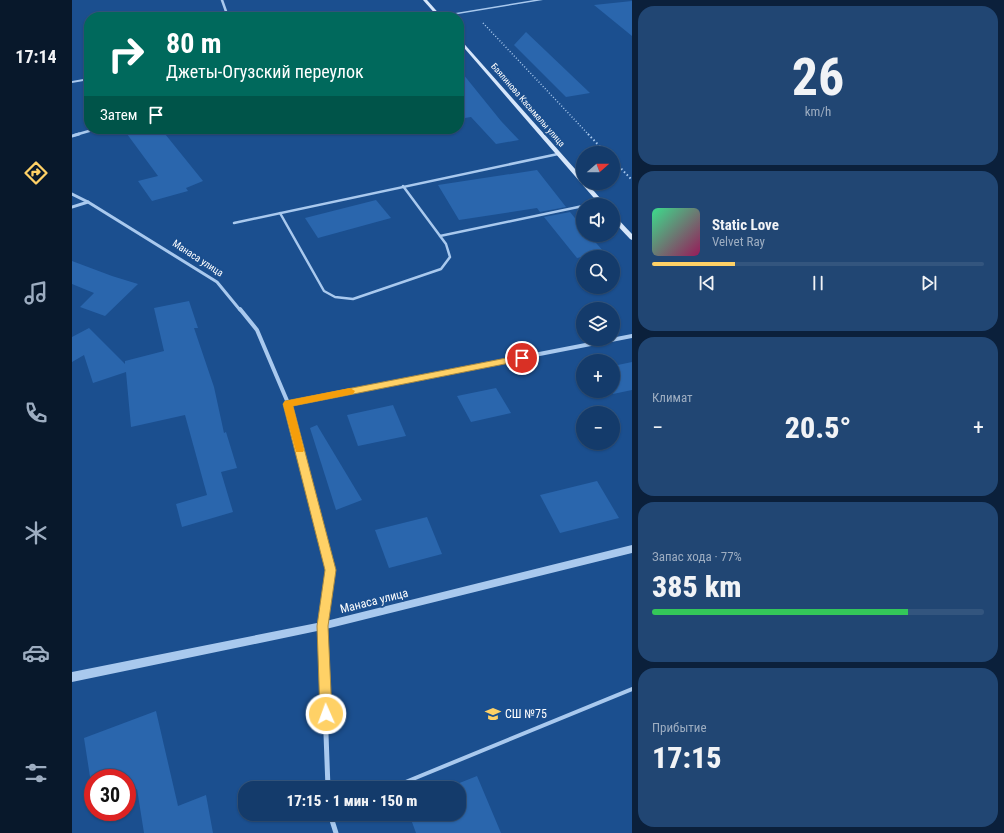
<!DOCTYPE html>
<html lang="ru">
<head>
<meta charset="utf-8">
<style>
	body { margin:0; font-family:"Roboto Condensed",sans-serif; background:#214673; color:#f1f3f6; height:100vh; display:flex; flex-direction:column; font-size:15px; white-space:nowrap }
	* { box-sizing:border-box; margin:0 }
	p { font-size:13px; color:#9dadc1 }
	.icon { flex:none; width:22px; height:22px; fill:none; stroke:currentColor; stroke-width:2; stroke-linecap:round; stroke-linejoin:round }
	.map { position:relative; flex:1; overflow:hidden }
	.details { display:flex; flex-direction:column; gap:6px; padding:6px; background:#0b203b; width:372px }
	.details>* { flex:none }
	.guide { position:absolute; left:12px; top:12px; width:380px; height:122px; border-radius:16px; box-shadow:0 1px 3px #0004,0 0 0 1px #33557e; background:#00695c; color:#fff; overflow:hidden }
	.needle { width:26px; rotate:70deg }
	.buttons { position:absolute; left:504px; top:146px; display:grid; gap:8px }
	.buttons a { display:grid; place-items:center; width:44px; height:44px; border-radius:50%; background:#143b6b; box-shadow:0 1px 3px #0004,0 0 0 1px #33557e; font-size:20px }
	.speed { position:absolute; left:12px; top:769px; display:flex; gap:8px; font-size:20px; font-weight:700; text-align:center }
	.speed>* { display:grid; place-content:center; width:52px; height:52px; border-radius:50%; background:#143b6b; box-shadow:0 1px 3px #0004,0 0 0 1px #33557e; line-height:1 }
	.speed .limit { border:6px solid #d22; background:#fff; color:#111 }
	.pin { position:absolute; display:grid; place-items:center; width:34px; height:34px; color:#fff; margin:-17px; border:2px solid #fff; border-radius:50%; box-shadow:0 1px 4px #0007 }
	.me { position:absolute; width:44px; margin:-22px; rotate:358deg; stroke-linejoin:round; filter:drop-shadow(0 0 3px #0008) }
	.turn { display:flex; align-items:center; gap:14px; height:84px; padding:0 16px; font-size:18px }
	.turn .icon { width:52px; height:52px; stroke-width:2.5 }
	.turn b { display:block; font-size:28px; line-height:34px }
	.then { display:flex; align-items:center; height:38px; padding:0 16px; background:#0003; gap:8px; font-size:15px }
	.big { font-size:30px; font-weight:800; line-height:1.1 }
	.details .card { flex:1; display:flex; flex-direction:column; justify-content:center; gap:6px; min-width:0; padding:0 14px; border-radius:16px; background:#214673 }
	.details .dial { align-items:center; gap:0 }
	.dial b { font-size:52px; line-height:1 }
	.song { display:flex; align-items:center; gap:12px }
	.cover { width:48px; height:48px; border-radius:6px; background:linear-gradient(135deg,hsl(150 70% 55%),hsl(330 70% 35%)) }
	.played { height:4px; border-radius:2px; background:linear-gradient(90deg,#ffd166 25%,#33557e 25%) }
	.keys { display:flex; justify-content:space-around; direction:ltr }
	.heat { display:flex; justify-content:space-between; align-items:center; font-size:22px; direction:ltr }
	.charge { height:6px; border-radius:3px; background:linear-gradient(90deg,#34c759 77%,#33557e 0) }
	.trip { position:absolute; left:166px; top:781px; width:228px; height:40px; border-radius:16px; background:#143b6b; box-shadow:0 1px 3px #0004,0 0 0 1px #33557e; font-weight:800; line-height:40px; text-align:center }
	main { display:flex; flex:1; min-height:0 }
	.tab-bar { display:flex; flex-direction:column; width:72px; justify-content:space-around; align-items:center; background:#08182b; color:#9dadc1 }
	.tab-bar .icon { width:28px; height:28px }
	.tab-bar .active { color:#ffd166 }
	.tab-bar b { font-size:18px; color:#f1f3f6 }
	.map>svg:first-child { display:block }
</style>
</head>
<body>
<main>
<nav class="tab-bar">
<b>17:14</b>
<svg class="icon active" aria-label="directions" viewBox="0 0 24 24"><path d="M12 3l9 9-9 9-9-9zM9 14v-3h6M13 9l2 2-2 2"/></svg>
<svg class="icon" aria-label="music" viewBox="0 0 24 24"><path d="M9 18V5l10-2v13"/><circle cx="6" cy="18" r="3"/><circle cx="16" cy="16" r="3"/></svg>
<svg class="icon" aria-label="phone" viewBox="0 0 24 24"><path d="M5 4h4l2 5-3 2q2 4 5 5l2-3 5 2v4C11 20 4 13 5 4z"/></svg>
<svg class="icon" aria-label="climate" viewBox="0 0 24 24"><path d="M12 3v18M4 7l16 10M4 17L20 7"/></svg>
<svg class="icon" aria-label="car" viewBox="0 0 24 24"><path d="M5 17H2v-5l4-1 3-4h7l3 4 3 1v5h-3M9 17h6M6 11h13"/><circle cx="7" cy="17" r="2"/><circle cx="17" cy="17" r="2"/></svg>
<svg class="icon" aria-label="filters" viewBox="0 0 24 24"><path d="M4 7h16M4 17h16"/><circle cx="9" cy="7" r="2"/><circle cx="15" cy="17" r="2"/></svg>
</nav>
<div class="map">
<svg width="560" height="833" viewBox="0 0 560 833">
	<rect width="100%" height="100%" fill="#1b4f8f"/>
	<g fill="#2a66ad">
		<path d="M560,1v35l-38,-31z"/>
		<path d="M454,32l64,61 -24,4 -52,-52z"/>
		<path d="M387,69l42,52 18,19 -23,4 -25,-27 -12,2z"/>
		<path d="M74,129h15l42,52 -17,7 2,3 -36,10 -14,-20 20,-5 -31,-42z"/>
		<path d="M465,170l29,37 -26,5 -3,-4 -78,12 -21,-35z"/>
		<path d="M304,200l15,18 -73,20 -13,-20z"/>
		<path d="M498,212l13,16v7h6l15,17 -27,6 -33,-41z"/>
		<path d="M0,261l40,15 26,8 -33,32 -25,-9 14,-14 -22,-9z"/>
		<path d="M117,301l9,27h-4l20,59 10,46 2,-1 11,36 -16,4 12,40 -51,15 -6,-23 31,-9 -22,-80 -54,12 -5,-55 -33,11 -9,-28 -12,7v-25l17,-9 36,36v-3l39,-10 -10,-43z"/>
		<path d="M560,362v28l-19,4v-28z"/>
		<path d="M424,388l15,25 -40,9 -14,-26z"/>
		<path d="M321,405l13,31 -48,10 -11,-31z"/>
		<path d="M245,425l45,75 -26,10 -26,-82z"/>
		<path d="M525,481l22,37 -59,15 -20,-38z"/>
		<path d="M355,517l15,37 -53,14 -14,-38z"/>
		<path d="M84,711l22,95 28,-11 7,38h-69l-7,-44 -10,4v-15h-34v18l-9,-58z"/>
		<path d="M405,776l24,57h-85l-7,-19h50v-26h-12z"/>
	</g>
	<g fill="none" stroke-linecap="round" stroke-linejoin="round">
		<path stroke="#a9c9ee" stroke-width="1.5" stroke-dasharray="1 2" stroke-linecap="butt" d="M411,23l106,112"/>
		<g stroke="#a9c9ee" stroke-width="2" stroke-dasharray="1.5 2.5" stroke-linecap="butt">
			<path d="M516,134l18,19"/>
			<path d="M541,160l19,20"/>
		</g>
		<g stroke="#a9c9ee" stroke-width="2.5">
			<path d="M515,205l13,-3"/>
			<path d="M208,213l44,78 11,6 18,2 88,-30 9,-12 -4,-13 -43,-58"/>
			<path d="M162,223l324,-69"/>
			<path d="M368,236l143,-30"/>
		</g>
		<path stroke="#a9c9ee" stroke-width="4" d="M319,788l241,-99"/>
		<g stroke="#a9c9ee" stroke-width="2.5">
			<path d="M150,0l6,17"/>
			<path d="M3,135l21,-6"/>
		</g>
		<g stroke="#a9c9ee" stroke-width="3">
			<path d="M0,136l7,-2"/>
			<path d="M0,194l16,8 129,80 23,28"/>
			<path d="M0,207l16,-5"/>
		</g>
		<g stroke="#a9c9ee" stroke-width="4">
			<path d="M168,309l17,21 31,73 34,135"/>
			<path d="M216,403l344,-67"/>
		</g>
		<g stroke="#a9c9ee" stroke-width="5">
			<path d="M250,537l8,33 -8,56 6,162"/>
			<path d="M258,814l6,19"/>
		</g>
		<g fill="#a9c9ee" fill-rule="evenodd">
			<path d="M462,0h9l-103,17 -3,-1z"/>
			<path d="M17,78v2l-17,3v-2z"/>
			<path d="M560,545v8l-310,77 -250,52v-10l250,-50z"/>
		</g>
		<g fill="#d6e6fa" fill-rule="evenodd">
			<path d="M351,0h4l15,17h-4z"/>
			<path d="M387,38l124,140v5h4l19,22h-6l-141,-163z"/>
			<path d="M541,215l2,1 17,18v6l-2,-1 -17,-18z"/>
		</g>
	</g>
	<path fill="#ffd166" stroke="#a68842" d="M450,355l5,3 -2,2 -232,46 43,164 -8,56 4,88 -2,5 -4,1 -5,-1 -1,-5 -3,-88 8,-56 -42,-166 2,-3z"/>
	<path fill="#f59e0b" d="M278,388l5,3 -2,3 -60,12 11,44 -1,2h-7l-13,-48 2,-3z"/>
	<defs>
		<symbol id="school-bare" viewBox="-9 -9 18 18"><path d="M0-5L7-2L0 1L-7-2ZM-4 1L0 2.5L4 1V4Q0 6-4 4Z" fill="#ffd166" stroke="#1b4f8f" stroke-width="2.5" paint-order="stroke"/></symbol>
	</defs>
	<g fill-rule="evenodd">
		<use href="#school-bare" x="410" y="703" width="22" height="22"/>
	</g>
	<g text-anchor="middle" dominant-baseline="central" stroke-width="4" stroke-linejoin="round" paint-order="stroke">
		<g font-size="9" fill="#fff" stroke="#1b4f8f">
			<text transform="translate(456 105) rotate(49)">Баялинова Касымалы улица</text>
		</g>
		<g font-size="10" fill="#fff" stroke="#1b4f8f">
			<text transform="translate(126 258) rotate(33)">Манаса улица</text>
		</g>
		<g font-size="12" fill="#fff" stroke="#1b4f8f">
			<text transform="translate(302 601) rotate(-14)">Манаса улица</text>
		</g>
		<g font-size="12" fill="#fff" stroke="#1b4f8f" text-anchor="start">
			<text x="433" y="714">СШ №75</text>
		</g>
	</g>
</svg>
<div class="buttons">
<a><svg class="needle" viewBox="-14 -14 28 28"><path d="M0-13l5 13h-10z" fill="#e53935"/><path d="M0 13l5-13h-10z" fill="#9dadc1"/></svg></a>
<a><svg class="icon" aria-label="sound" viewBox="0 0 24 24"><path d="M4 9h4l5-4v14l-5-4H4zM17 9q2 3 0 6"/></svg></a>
<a><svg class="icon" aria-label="search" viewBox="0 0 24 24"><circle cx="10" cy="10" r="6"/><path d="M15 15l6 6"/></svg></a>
<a><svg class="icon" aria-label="layers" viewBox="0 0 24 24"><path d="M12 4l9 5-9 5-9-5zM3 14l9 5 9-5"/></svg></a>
<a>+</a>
<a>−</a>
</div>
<div class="speed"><div class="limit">30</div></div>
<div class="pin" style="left:450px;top:358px;background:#d93025"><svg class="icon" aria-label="arrive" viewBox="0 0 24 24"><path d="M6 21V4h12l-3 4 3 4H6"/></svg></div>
<svg class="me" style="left:254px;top:714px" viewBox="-20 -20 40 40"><circle r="17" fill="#ffd166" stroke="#fff" stroke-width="3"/><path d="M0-11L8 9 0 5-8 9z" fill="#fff"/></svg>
<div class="trip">17:15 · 1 мин · 150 m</div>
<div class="guide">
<div class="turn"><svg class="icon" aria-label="right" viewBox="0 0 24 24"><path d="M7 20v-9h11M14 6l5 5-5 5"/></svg><div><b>80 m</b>Джеты-Огузский переулок</div></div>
<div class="then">Затем<svg class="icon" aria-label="arrive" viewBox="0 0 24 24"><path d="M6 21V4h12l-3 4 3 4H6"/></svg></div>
</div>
</div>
<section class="details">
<div class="card dial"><b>26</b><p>km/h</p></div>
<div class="card">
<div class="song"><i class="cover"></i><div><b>Static Love</b><p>Velvet Ray</p></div></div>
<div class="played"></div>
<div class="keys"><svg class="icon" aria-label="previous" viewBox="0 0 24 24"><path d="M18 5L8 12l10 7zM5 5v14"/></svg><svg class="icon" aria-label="pause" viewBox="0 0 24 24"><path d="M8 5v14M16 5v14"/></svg><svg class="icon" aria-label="next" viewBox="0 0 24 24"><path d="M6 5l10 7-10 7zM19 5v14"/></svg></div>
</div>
<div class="card"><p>Климат</p>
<div class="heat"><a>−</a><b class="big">20.5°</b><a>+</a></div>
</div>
<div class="card"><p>Запас хода · 77%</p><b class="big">385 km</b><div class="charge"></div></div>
<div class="card"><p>Прибытие</p><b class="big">17:15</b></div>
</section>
</main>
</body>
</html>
